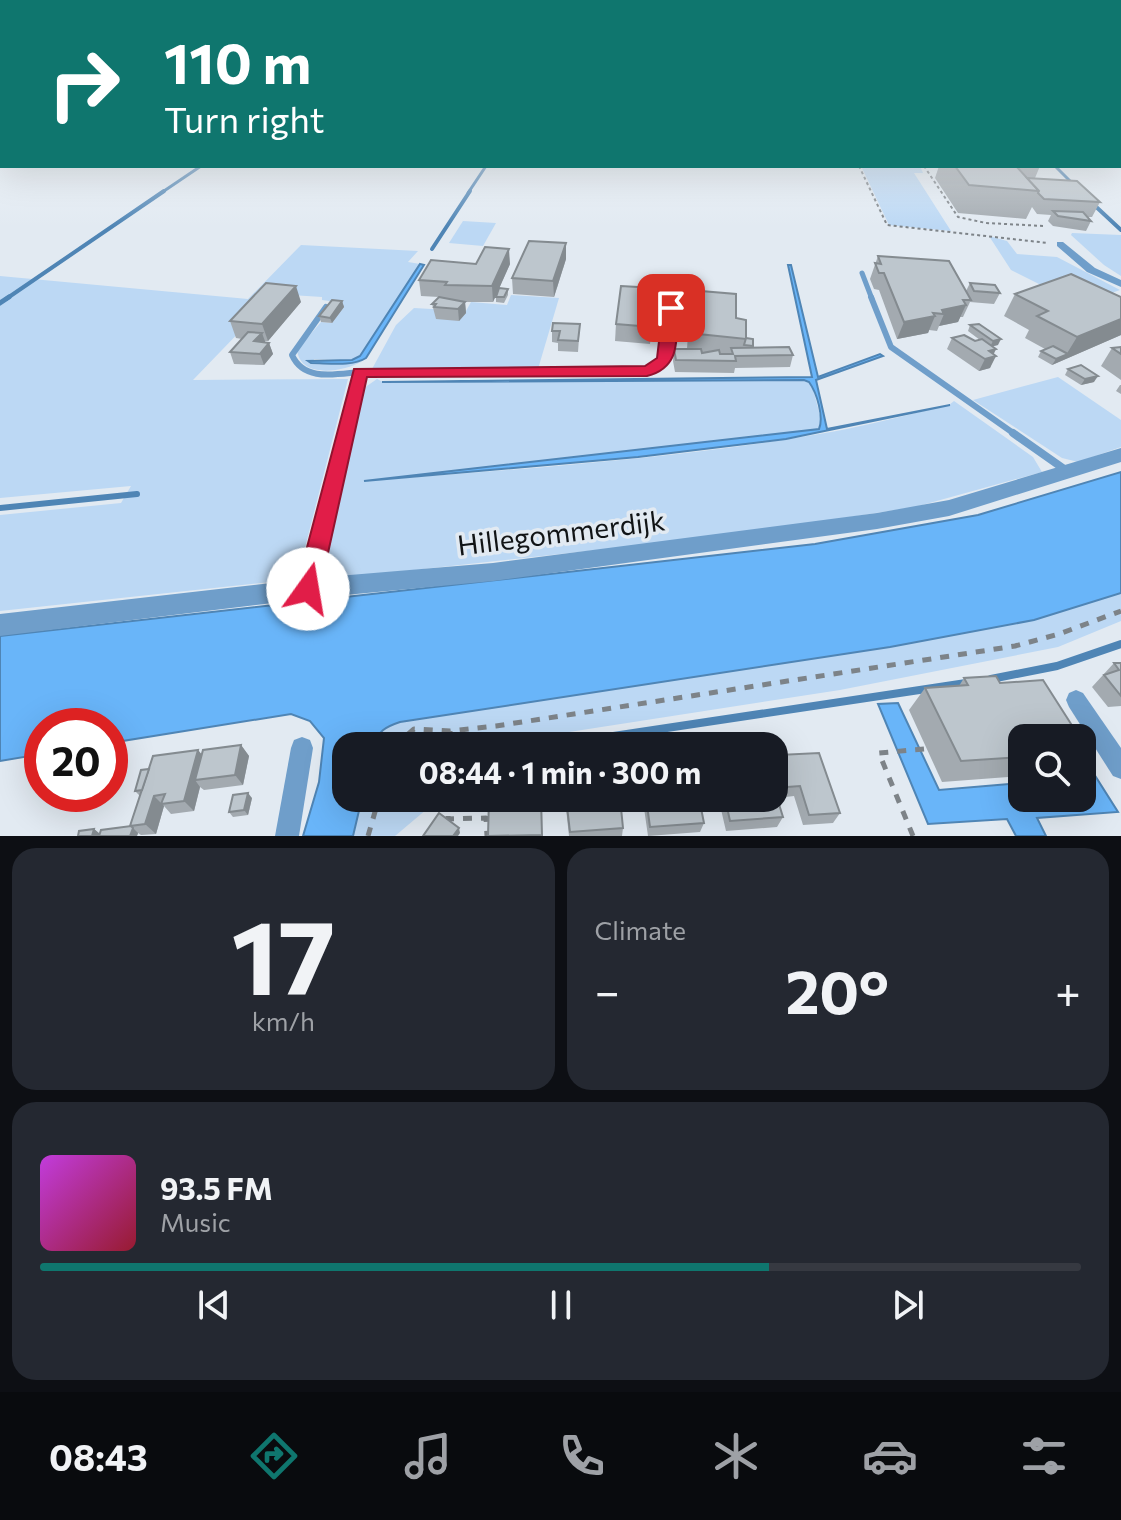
<!DOCTYPE html>
<html lang="en">
<head>
<meta charset="utf-8">
<style>
	body { margin:0; font-family:Commissioner,sans-serif; background:#242831; color:#f1f3f6; height:100vh; display:flex; flex-direction:column; font-size:30px; white-space:nowrap }
	* { box-sizing:border-box; margin:0 }
	p { font-size:26px; color:#9ea1a6 }
	.icon { flex:none; width:44px; height:44px; fill:none; stroke:currentColor; stroke-width:2; stroke-linecap:round; stroke-linejoin:round }
	.map { position:relative; height:836px; overflow:hidden }
	.drawer { display:flex; flex-direction:column; gap:12px; padding:12px; background:#0d0f14; flex:1 }
	.drawer>* { flex:none }
	.guide { position:absolute; left:0px; top:0px; width:1122px; height:168px; box-shadow:0 8px 32px #0002; background:#0f766e; color:#fff; overflow:hidden }
	.controls { position:absolute; left:1008px; top:724px; display:grid; gap:16px }
	.controls a { display:grid; place-items:center; width:88px; height:88px; border-radius:16px; background:#171b24; box-shadow:0 8px 32px #0002; font-size:40px }
	.speed { position:absolute; left:24px; top:708px; display:flex; gap:16px; font-size:40px; font-weight:700; text-align:center }
	.speed>* { display:grid; place-content:center; width:104px; height:104px; border-radius:50%; background:#171b24; box-shadow:0 8px 32px #0002; line-height:1 }
	.speed .limit { border:12px solid #d22; background:#fff; color:#111 }
	.pin { position:absolute; display:grid; place-items:center; width:68px; height:68px; color:#fff; margin:-34px; border-radius:16px; box-shadow:0 4px 12px #0006 }
	.me { position:absolute; width:88px; margin:-44px; rotate:13deg; stroke-linejoin:round; filter:drop-shadow(0 0 6px #0008) }
	.turn { display:flex; align-items:center; gap:28px; height:168px; padding:0 32px; font-size:36px }
	.turn .icon { width:104px; height:104px; stroke-width:2.5 }
	.turn b { display:block; font-size:56px; line-height:68px }
	.big { font-size:60px; font-weight:700; line-height:1.1 }
	.drawer .card { flex:1; display:flex; flex-direction:column; justify-content:center; gap:12px; min-width:0; padding:0 28px; border-radius:24px; background:#242831 }
	.drawer .dial { align-items:center; gap:0 }
	.dial b { font-size:104px; line-height:1 }
	.song { display:flex; align-items:center; gap:24px }
	.cover { width:96px; height:96px; border-radius:12px; background:linear-gradient(135deg,hsl(290 70% 55%),hsl(350 70% 35%)) }
	.played { height:8px; border-radius:4px; background:linear-gradient(90deg,#0f766e 70%,#363941 70%) }
	.keys { display:flex; justify-content:space-around; direction:ltr }
	.heat { display:flex; justify-content:space-between; align-items:center; font-size:44px; direction:ltr }
	.drawer .tiles { flex:1; display:grid; gap:12px; grid-template-columns:1fr 1fr }
	.card:last-child { grid-column:span 2 }
	.trip { position:absolute; left:332px; top:732px; width:456px; height:80px; border-radius:24px; background:#171b24; box-shadow:0 8px 32px #0002; font-weight:700; line-height:80px; text-align:center }
	.dock { display:flex; height:128px; justify-content:space-around; align-items:center; background:#090b0e; color:#9ea1a6 }
	.dock .icon { width:56px; height:56px }
	.dock .on { color:#0f766e }
	.dock b { font-size:36px; color:#f1f3f6 }
	.map>svg:first-child { display:block }
</style>
</head>
<body>
<div class="map">
<svg width="1121" height="836" viewBox="0 0 1121 836">
	<rect width="100%" height="100%" fill="#e2eaf2"/>
	<g fill="#bcd8f4">
		<path d="M861,166h59l3,7h-9l37,58 -62,-6z"/>
		<path d="M463,221l33,2 -13,23 -34,-3z"/>
		<path d="M1072,233l49,2v41l-17,-11 -33,-30z"/>
		<path d="M989,236l18,5 10,13 40,3 63,33 -17,6 -58,-9 -34,-17z"/>
		<path d="M301,245l117,6 -10,11 12,2 -60,92 -8,4 -38,-1 -2,4 49,-1c-17,9 -60,18 -64,-12l24,-28 11,1 4,-21 -14,-2v-3l-46,-3 -83,86 155,-1 -51,200 -297,32v-96l121,-12 10,-17 -131,12v-222l248,23z"/>
		<path d="M511,295l48,3 -21,71h-166l24,-44 18,-17 52,3 5,-9 36,3z"/>
		<path d="M1058,377l63,43v27l-43,15 -16,-4 -89,-58z"/>
		<path d="M377,379l6,3 421,-2 8,5 10,38 -3,6 -454,52c155,-12 312,-22 466,-49 39,-7 79,-18 118,-27l5,-4 79,56 9,15 -127,35 -183,28 -400,44 -11,-4 -1,-7 44,-180z"/>
		<path d="M1121,593v28l-63,26 -218,43 -361,56h-105c4,-15 11,-19 26,-24l490,-75 144,-27z"/>
		<path d="M362,798h78l-45,38h-42z"/>
	</g>
	<g fill="#69b5f9" stroke="#4f85b5" stroke-width="2">
		<path d="M420,264l4,1 -58,93c-14,9 -38,5 -55,5l-3,-2 44,-1 8,-4z"/>
		<path d="M788,265h3l27,112 62,-23 3,2 -67,24 11,49 123,-24 -164,34 -148,18 -274,24 455,-52c5,-12 -2,-36 -10,-47l-5,-2 -422,2 430,-5z"/>
		<path d="M1121,472v121l-87,27 -144,27 -490,75c-15,5 -22,9 -26,24h-28v52h16l-9,38h-50l16,-54 5,-44 -14,-17 -19,-7 -181,29v-17h-68v28l-42,7v-125l815,-92 163,-29z"/>
		<path d="M898,703l41,87 83,-7v15h60v-43l36,57 -81,6 9,18h-30l-9,-17 -79,5 -50,-120z"/>
	</g>
	<g fill="none" stroke-linecap="round" stroke-linejoin="round">
		<g stroke="#4f85b5" stroke-width="3">
			<path d="M1055,166l19,19"/>
			<path d="M161,193l40,-27"/>
			<path d="M468,193l18,-27"/>
		</g>
		<g stroke="#4f85b5" stroke-width="4">
			<path d="M1092,203l29,27"/>
			<path d="M432,249l38,-58"/>
			<path d="M6,299l158,-108"/>
		</g>
		<path stroke="#4f85b5" stroke-width="5" d="M0,303l9,-6"/>
		<path stroke="#4f85b5" stroke-width="6" d="M0,508l137,-14"/>
		<g stroke="#4f85b5" stroke-width="8">
			<path d="M991,679l66,-13 64,-22"/>
			<path d="M547,746l419,-63"/>
		</g>
		<g stroke="#7d8388" stroke-width="2" stroke-dasharray="3 3" stroke-linecap="butt">
			<path d="M859,166l28,59 161,18"/>
			<path d="M924,166l34,51 28,6 58,3"/>
		</g>
		<g stroke="#7d8388" stroke-width="5" stroke-dasharray="9 9" stroke-linecap="butt">
			<path d="M450,731v15"/>
			<path d="M394,746l20,-17 36,2 46,-5 519,-80 44,-12 62,-23"/>
			<path d="M448,798v21l38,-1 1,18"/>
			<path d="M368,836l11,-38"/>
			<path d="M913,836l-34,-83 45,-4"/>
		</g>
		<path stroke="#6f9eca" stroke-width="5" d="M862,273l10,26"/>
		<g stroke="#6f9eca" stroke-width="6">
			<path d="M871,297l20,50 125,88"/>
			<path d="M326,307l-34,48c12,27 44,19 68,17l-15,63"/>
			<path d="M360,372l287,-1c25,-14 22,-38 24,-63"/>
		</g>
		<g stroke="#6f9eca" stroke-width="8">
			<path d="M1013,433l54,38"/>
			<path d="M309,587l37,-154"/>
		</g>
		<g fill="#6f9eca" fill-rule="evenodd">
			<path d="M1057,242h6l32,26 26,12v7l-34,-15 -30,-26z"/>
			<path d="M1076,690l7,3 38,55v31l-8,-3 -44,-69 -3,-7 3,-7z"/>
			<path d="M302,737l8,3 3,8 -14,88h-24l16,-88 3,-8z"/>
		</g>
		<path fill="#6f9eca" fill-rule="evenodd" d="M1121,448v14l-172,54 -72,13 -384,52 -179,17 -314,38v-22l314,-36 179,-15 384,-50 72,-13z"/>
	</g>
	<g fill="#a3aab0">
		<path d="M939,166h101l-5,12 65,24 -8,15h-4l3,4 -5,10 -33,-5 -5,-5 3,-6 -14,-1 -5,-7 -6,12 -68,-6 -23,-35z"/>
		<path d="M566,243v16l-12,38 -41,-3 -1,-16z"/>
		<path d="M878,256l88,35 4,-8 30,10 -6,11 -24,-2 -7,15h-3l-2,5 -19,4 -2,5 -8,-1 -1,3 -31,6 -18,-49 -5,-1 -4,-10z"/>
		<path d="M476,264h34l-17,38h-28l1,11 -7,8 -23,-2 -4,-15 7,-7 -18,-1 -2,-16z"/>
		<path d="M508,289v6l-4,8 -8,-1v-5z"/>
		<path d="M689,290l47,28 10,20 7,1v9l40,7 -3,12 -55,1 -1,5 -59,-1 -2,-11 1,-12h13l2,-31h-4z"/>
		<path d="M1015,294l106,3v38l-69,30 -14,-8 3,-6 4,-2 -20,-11 4,-8 -25,-14z"/>
		<path d="M342,301l2,6 -12,16 -11,-1 -2,-6z"/>
		<path d="M301,302l-33,39h-3v1l4,1 4,11 -9,11 -30,-1 -4,-12 12,-13 -6,-1 -6,-17z"/>
		<path d="M580,324l-2,28 -20,-1v-8l-6,-1v-11z"/>
		<path d="M616,324l36,3 -2,17 -35,-3z"/>
		<path d="M970,325l28,20 -6,1 1,8 -3,14 -11,3 -32,-22 5,-11 23,3 5,-1 -12,-9z"/>
		<path d="M1121,347v33l-20,-14 11,-18z"/>
		<path d="M1068,369l26,13 -13,3 -16,-10z"/>
		<path d="M1120,385h1v9l-5,-3z"/>
		<path d="M1114,663h7v43l-13,1 -16,-20z"/>
		<path d="M964,678l58,60v38l-80,6 -33,-72 16,-22 34,-2z"/>
		<path d="M241,745l8,11 -6,29 -39,5 -4,-3 -6,24 -23,3 -7,-8 -8,28 -15,1 -3,-2 -1,3h-59l16,-7 6,5 31,-8 9,-30 -5,-5 14,-22 49,-19 3,4z"/>
		<path d="M779,755l61,58 -7,10 -30,2 -9,-29 -17,2 6,19 -6,10 -51,4 -6,-26 -12,1 -2,-8h68z"/>
		<path d="M53,794h55l-2,8 -42,5 -12,-10z"/>
		<path d="M252,798l-4,17 -15,2 -4,-5z"/>
		<path d="M554,798h145l5,25 -4,9 -52,4 -5,-35 -23,2 3,25 -1,8h-53l-3,-28h-12z"/>
	</g>
	<g fill="#848b90">
		<path d="M566,243v16l-12,38 -1,-16z"/>
		<path d="M509,249l1,15 -17,38 -1,-16z"/>
		<path d="M296,286l5,16 -33,39 -6,-17z"/>
		<path d="M342,301l2,6 -12,16 -2,-5z"/>
		<path d="M465,302l1,11 -7,8 -1,-12z"/>
		<path d="M966,305l-8,17 -19,4 5,-12 -2,-4z"/>
		<path d="M935,316l-7,17 -31,6 7,-17z"/>
		<path d="M1121,319v16l-69,30 4,-6 10,-4 11,-18z"/>
		<path d="M262,333l4,11 -12,-3z"/>
		<path d="M1001,339l-3,6 -8,2 3,-6z"/>
		<path d="M269,343l4,11 -9,11 -4,-11z"/>
		<path d="M996,349l-4,9 4,-2 -6,12 -11,3 10,-20z"/>
		<path d="M1098,376l-4,6 -13,3 4,-6z"/>
		<path d="M241,745l8,11 -6,29 -8,-10z"/>
		<path d="M198,750l9,11 -12,19 5,7 -6,24 -10,-10z"/>
		<path d="M110,767l6,6 -6,16z"/>
		<path d="M248,793l4,5 -4,17 -4,-5z"/>
		<path d="M97,794h11l-2,8z"/>
		<path d="M154,796l10,10 -8,28 -11,-10z"/>
		<path d="M133,828l5,5 -1,3h-7z"/>
		<path d="M459,828l1,5 -2,3h-5z"/>
		<path d="M94,829l6,5v2h-8z"/>
	</g>
	<g fill="#bdc6cd" stroke="#848b90" stroke-width="2">
		<path d="M955,166h61l23,25 -70,-6z"/>
		<path d="M1027,178l50,3 23,21 -56,-3 -6,-6 1,-2z"/>
		<path d="M1053,211l30,1 8,9 -33,-5z"/>
		<path d="M529,241l37,2 -13,38 -41,-3z"/>
		<path d="M485,247l24,2 -17,37 -47,-1 2,-3 -28,-2 12,-20 45,4z"/>
		<path d="M878,256l71,5 22,39h-8l3,5 -24,5 2,4 -11,-1 2,3 -31,6 -20,-49h-5l-4,-10 6,1z"/>
		<path d="M1071,274l50,23v22l-44,18 -40,-21 11,-5 -33,-17z"/>
		<path d="M266,283l30,3 -34,38 -32,-3z"/>
		<path d="M970,283l25,2 5,8 -26,-2z"/>
		<path d="M621,286l33,2 -2,39 -36,-3z"/>
		<path d="M499,288l9,1 -4,8h-8z"/>
		<path d="M689,290l47,4v24l10,2v19l-57,-6 2,-31 -3,-1z"/>
		<path d="M439,297l26,5 -7,7 -24,-2 2,-3h-4z"/>
		<path d="M332,300l10,1 -12,17 -11,-2z"/>
		<path d="M553,323l27,1 -2,17 -20,-1 2,-9h-8z"/>
		<path d="M979,324l22,15 -8,2 -23,-16z"/>
		<path d="M248,332l14,1 -8,8 15,2 -9,11 -30,-2z"/>
		<path d="M964,335l11,6 7,-2 14,10 -7,2 7,5 -11,3 -33,-21z"/>
		<path d="M746,338l7,1v7l-9,-1z"/>
		<path d="M1053,346l15,8 -12,5 -15,-8z"/>
		<path d="M789,347l4,8 -58,1 1,5 -60,-1 -2,-11h27l1,4 17,-3 1,4h13l-2,-6z"/>
		<path d="M1121,347v7l-9,-6z"/>
		<path d="M1081,365l17,11 -13,3 -17,-10z"/>
		<path d="M1114,663h7v33l-17,-21 15,-5z"/>
		<path d="M996,676l4,7 43,-3 37,58h-58v19l-61,4 -36,-73 43,-3 -4,-7z"/>
		<path d="M1082,742l6,10h-6z"/>
		<path d="M241,745l-6,30 -40,5 8,-30z"/>
		<path d="M198,750l-14,51 -23,3 4,-10 -11,2 -9,28 -15,2 23,-70z"/>
		<path d="M774,750h3l2,5 40,-2 21,60 -31,2 -9,-29 -26,2 9,29 -53,4 -5,-23h49z"/>
		<path d="M149,769l-7,21 -7,1 6,-21z"/>
		<path d="M248,793l-4,17 -15,2 4,-17z"/>
		<path d="M53,794h24l-25,3z"/>
		<path d="M489,798h52l1,37 -54,1z"/>
		<path d="M566,798h54l3,30 -53,4z"/>
		<path d="M646,798h53l5,25 -54,4z"/>
		<path d="M439,813l20,15 -6,8h-30z"/>
		<path d="M131,826l2,2 -3,8h-31l2,-6z"/>
		<path d="M94,829l-2,7h-14l1,-5z"/>
	</g>
	<linearGradient id="sky" x2="0" y2="1"><stop stop-color="#75b4ef"/><stop offset="0.48" stop-color="#f2f6f9"/><stop offset="1" stop-color="#f2f6f9" stop-opacity="0"/></linearGradient>
	<rect width="1121" height="227" fill="url(#sky)"/>
	<path fill="#e11d48" stroke="#92132f" stroke-width="2" d="M671,303l7,5c-2,30 4,59 -31,68l-280,1 -47,212 -3,7 -9,3 -8,-3 -4,-7 58,-220 291,-3 12,-8 6,-50z"/>
	<g text-anchor="middle" dominant-baseline="central" stroke-width="7" stroke-linejoin="round" paint-order="stroke">
		<g font-size="28" fill="#111416" stroke="#e2eaf2">
			<text transform="translate(561 532) rotate(-7)">Hillegommerdijk</text>
		</g>
	</g>
</svg>
<div class="controls">
<a><svg class="icon" aria-label="search" viewBox="0 0 24 24"><circle cx="10" cy="10" r="6"/><path d="M15 15l6 6"/></svg></a>
</div>
<div class="speed"><div class="limit">20</div></div>
<div class="pin" style="left:671px;top:308px;background:#d93025"><svg class="icon" aria-label="arrive" viewBox="0 0 24 24"><path d="M6 21V4h12l-3 4 3 4H6"/></svg></div>
<svg class="me" style="left:308px;top:589px" viewBox="-20 -20 40 40"><circle r="19" fill="#fff"/><path d="M0-13L10 11 0 6-10 11z" fill="#e11d48"/></svg>
<div class="trip">08:44 · 1 min · 300 m</div>
<div class="guide">
<div class="turn"><svg class="icon" aria-label="right" viewBox="0 0 24 24"><path d="M7 20v-9h11M14 6l5 5-5 5"/></svg><div><b>110 m</b>Turn right</div></div>
</div>
</div>
<section class="drawer">
<div class="tiles">
<div class="card dial"><b>17</b><p>km/h</p></div>
<div class="card"><p>Climate</p>
<div class="heat"><a>−</a><b class="big">20°</b><a>+</a></div>
</div>
<div class="card">
<div class="song"><i class="cover"></i><div><b>93.5 FM</b><p>Music</p></div></div>
<div class="played"></div>
<div class="keys"><svg class="icon" aria-label="previous" viewBox="0 0 24 24"><path d="M18 5L8 12l10 7zM5 5v14"/></svg><svg class="icon" aria-label="pause" viewBox="0 0 24 24"><path d="M8 5v14M16 5v14"/></svg><svg class="icon" aria-label="next" viewBox="0 0 24 24"><path d="M6 5l10 7-10 7zM19 5v14"/></svg></div>
</div>
</div>
</section>
<nav class="dock">
<b>08:43</b>
<svg class="icon on" aria-label="directions" viewBox="0 0 24 24"><path d="M12 3l9 9-9 9-9-9zM9 14v-3h6M13 9l2 2-2 2"/></svg>
<svg class="icon" aria-label="music" viewBox="0 0 24 24"><path d="M9 18V5l10-2v13"/><circle cx="6" cy="18" r="3"/><circle cx="16" cy="16" r="3"/></svg>
<svg class="icon" aria-label="phone" viewBox="0 0 24 24"><path d="M5 4h4l2 5-3 2q2 4 5 5l2-3 5 2v4C11 20 4 13 5 4z"/></svg>
<svg class="icon" aria-label="climate" viewBox="0 0 24 24"><path d="M12 3v18M4 7l16 10M4 17L20 7"/></svg>
<svg class="icon" aria-label="car" viewBox="0 0 24 24"><path d="M5 17H2v-5l4-1 3-4h7l3 4 3 1v5h-3M9 17h6M6 11h13"/><circle cx="7" cy="17" r="2"/><circle cx="17" cy="17" r="2"/></svg>
<svg class="icon" aria-label="filters" viewBox="0 0 24 24"><path d="M4 7h16M4 17h16"/><circle cx="9" cy="7" r="2"/><circle cx="15" cy="17" r="2"/></svg>
</nav>
</body>
</html>
